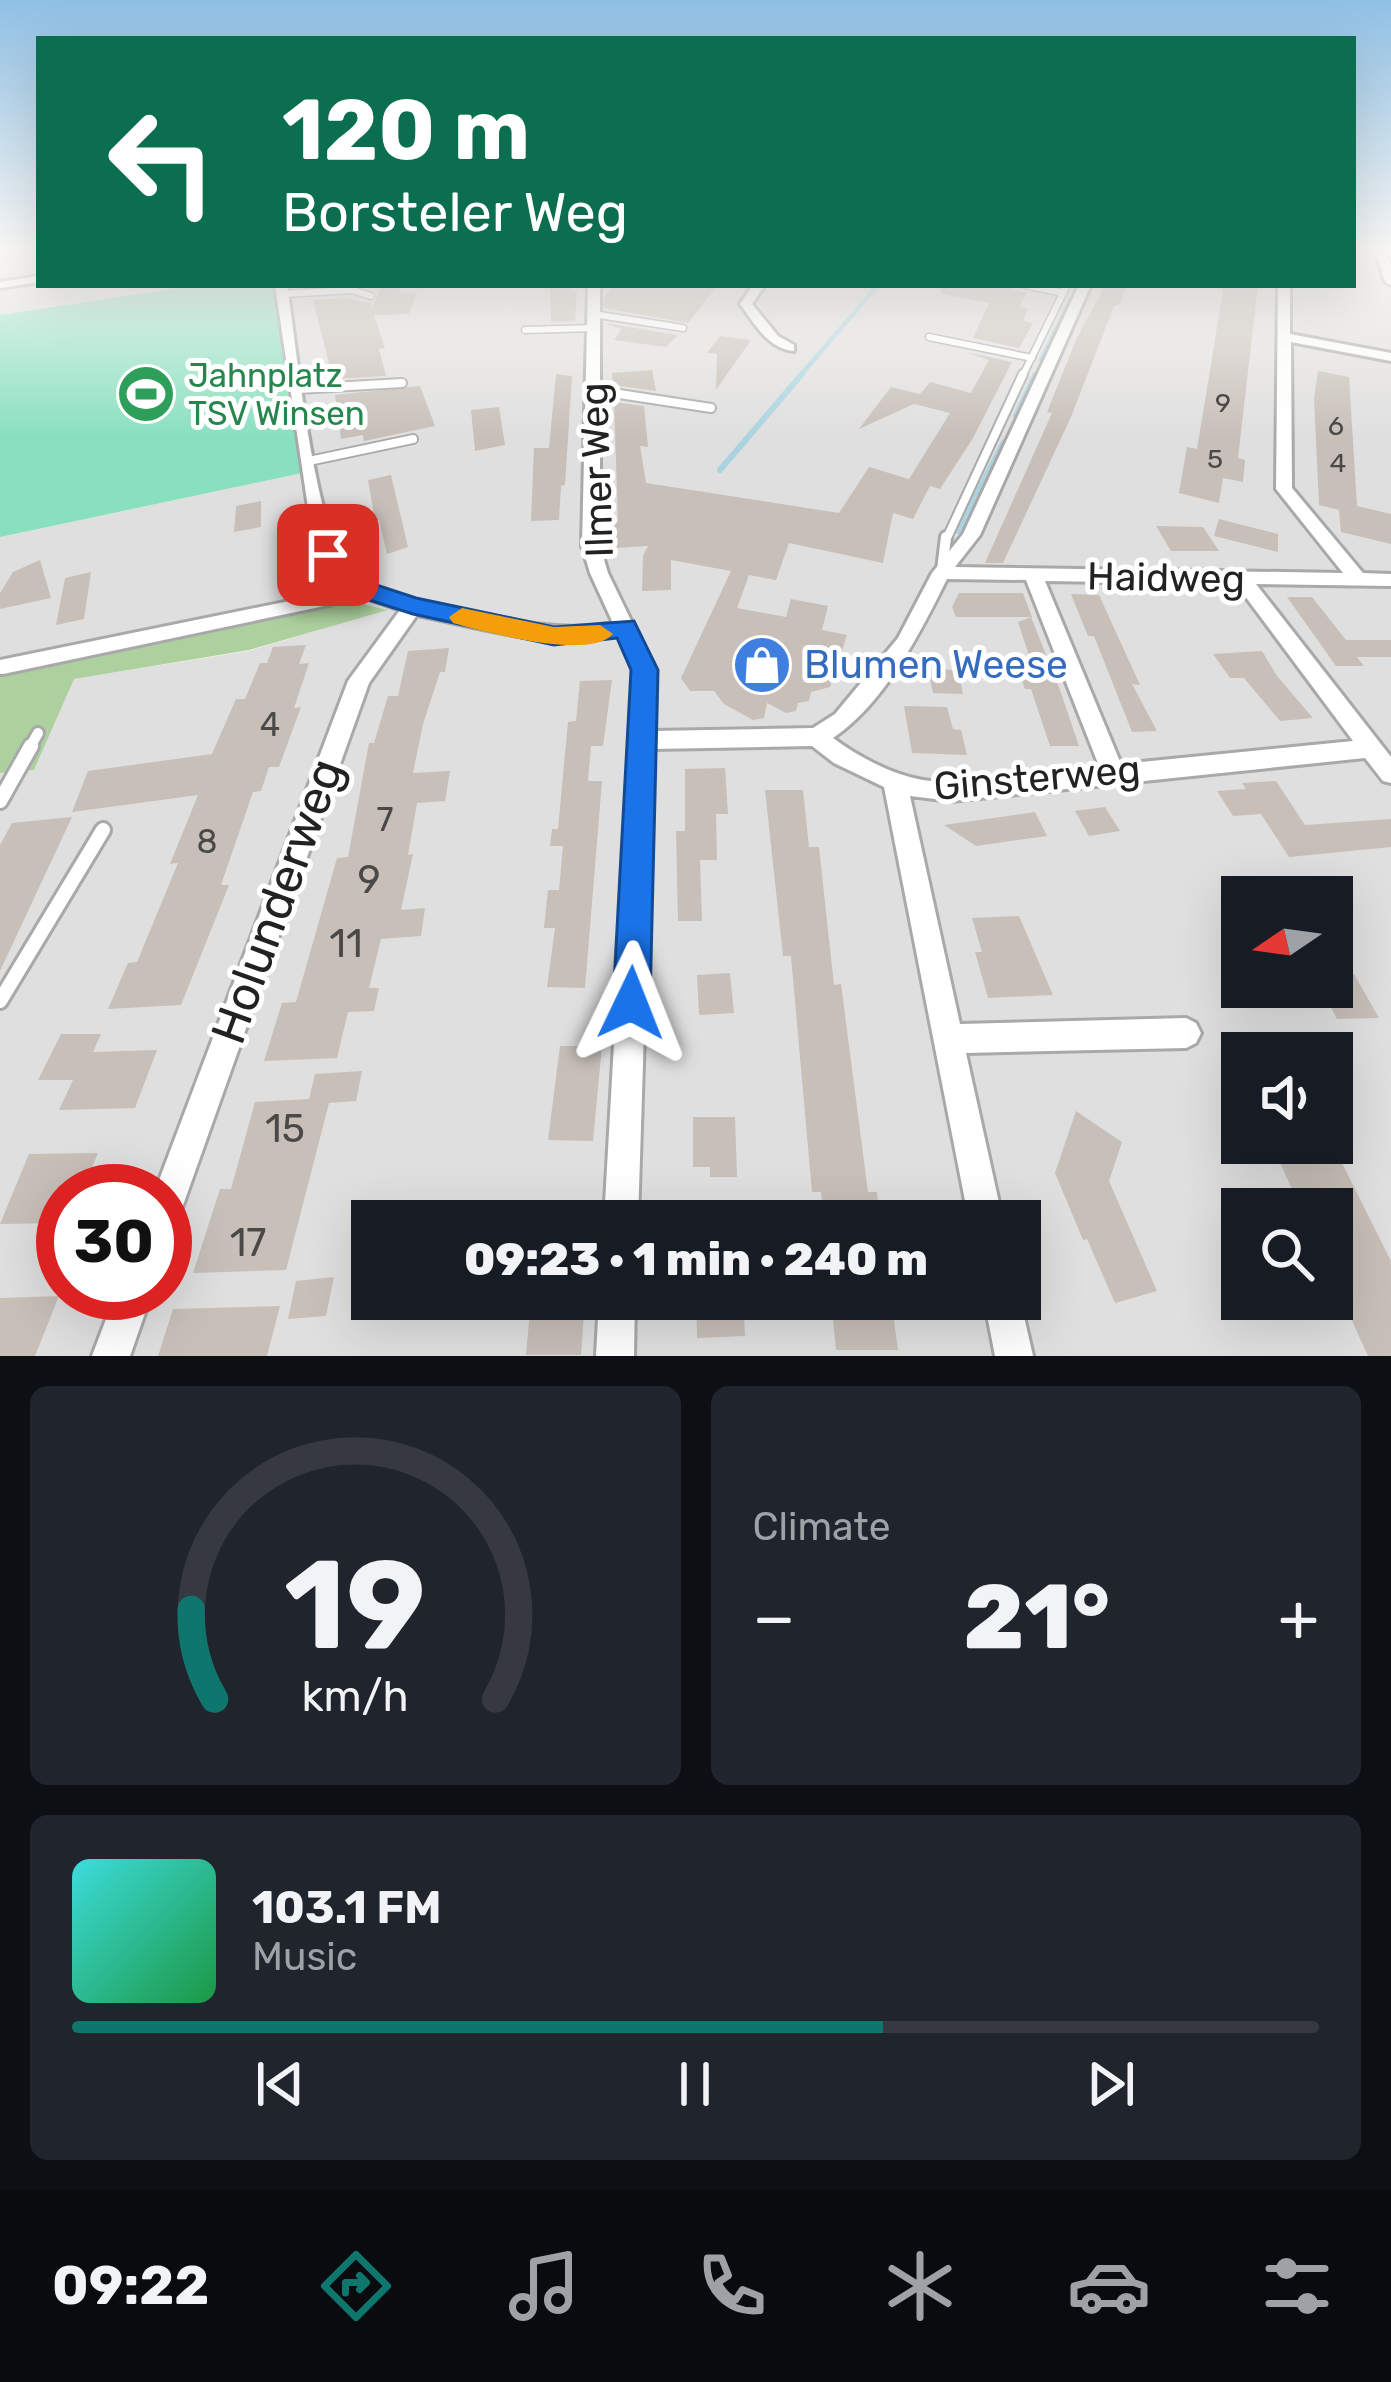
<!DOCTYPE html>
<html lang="en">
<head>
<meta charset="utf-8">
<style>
	body { margin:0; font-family:Rubik,sans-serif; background:#20242c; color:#f1f3f6; height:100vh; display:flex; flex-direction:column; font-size:45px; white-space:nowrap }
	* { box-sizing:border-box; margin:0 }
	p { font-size:39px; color:#9ea1a6 }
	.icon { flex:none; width:66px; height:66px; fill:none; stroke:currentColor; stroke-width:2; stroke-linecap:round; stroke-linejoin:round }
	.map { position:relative; height:1356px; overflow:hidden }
	.drawer { display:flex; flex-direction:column; gap:30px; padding:30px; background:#0d0f14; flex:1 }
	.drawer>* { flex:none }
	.guide { position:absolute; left:36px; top:36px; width:1320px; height:252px; border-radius:0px; box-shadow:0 12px 48px #0002; background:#0b6e4f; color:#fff; overflow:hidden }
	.needle { width:78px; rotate:257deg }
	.fabs { position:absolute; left:1221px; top:876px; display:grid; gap:24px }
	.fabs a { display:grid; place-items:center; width:132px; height:132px; border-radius:0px; background:#171b24; box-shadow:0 12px 48px #0002; font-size:60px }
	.speed { position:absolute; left:36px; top:1164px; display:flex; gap:24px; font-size:60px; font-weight:700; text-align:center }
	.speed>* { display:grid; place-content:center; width:156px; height:156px; border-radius:50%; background:#171b24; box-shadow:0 12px 48px #0002; line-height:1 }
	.speed .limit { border:18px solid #d22; background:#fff; color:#111 }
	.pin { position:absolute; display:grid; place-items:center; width:102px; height:102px; color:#fff; margin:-51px; border-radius:24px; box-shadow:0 6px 18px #0006 }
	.me { position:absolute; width:132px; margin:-66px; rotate:2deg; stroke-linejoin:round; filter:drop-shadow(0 0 9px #0008) }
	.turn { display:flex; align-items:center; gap:42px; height:252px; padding:0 48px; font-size:54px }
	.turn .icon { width:156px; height:156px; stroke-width:2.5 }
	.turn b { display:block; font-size:84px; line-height:102px }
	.big { font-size:90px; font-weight:800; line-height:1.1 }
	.drawer .widget { flex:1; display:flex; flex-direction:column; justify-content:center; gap:18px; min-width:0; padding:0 42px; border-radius:18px; background:#20242c }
	.drawer .dial { align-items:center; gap:0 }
	.dial svg { height:312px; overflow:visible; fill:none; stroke:#363941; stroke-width:7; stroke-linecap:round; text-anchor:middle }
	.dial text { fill:#f1f3f6; stroke:none }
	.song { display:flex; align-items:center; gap:36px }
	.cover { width:144px; height:144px; border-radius:18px; background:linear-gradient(135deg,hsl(180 70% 55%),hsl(140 70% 35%)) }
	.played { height:12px; border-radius:6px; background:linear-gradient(90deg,#0f766e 65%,#363941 65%) }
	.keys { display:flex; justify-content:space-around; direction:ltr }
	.heat { display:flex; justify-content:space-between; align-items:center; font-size:66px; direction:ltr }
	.drawer .tiles { flex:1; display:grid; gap:30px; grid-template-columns:1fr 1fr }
	.widget:last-child { grid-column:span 2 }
	.trip { position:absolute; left:351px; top:1200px; width:690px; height:120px; border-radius:0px; background:#171b24; box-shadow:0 12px 48px #0002; font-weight:800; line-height:120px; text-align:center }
	.menu { display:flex; height:192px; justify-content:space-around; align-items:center; background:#090b0e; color:#9ea1a6 }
	.menu .icon { width:84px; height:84px }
	.menu .active { color:#0f766e }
	.menu b { font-size:54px; color:#f1f3f6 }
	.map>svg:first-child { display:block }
</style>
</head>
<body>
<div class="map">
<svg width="1391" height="1356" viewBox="0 0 1391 1356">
	<rect width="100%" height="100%" fill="#f2efe9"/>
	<g fill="#e0dfdf" fill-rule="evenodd">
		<path d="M0,248h39v37h159l-198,30z"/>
		<path d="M1353,248h38v1108h-1391v-583l34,-3 39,-91 176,-28 136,-41 -46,-11 -339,72v-134l302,-64 -26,-188h1077zM1242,897h90v90h-90zM1242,1053h90v90h-90zM63,1191h102v102h-102zM1242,1209h90v90h-90zM372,1221h648v78h-648z"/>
	</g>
	<path fill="#add19e" d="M339,599l49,11 -139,40 -175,29 -40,91 -34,3v-102z"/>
	<path fill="#88e0be" d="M198,285h78l26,188 -302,64v-222z"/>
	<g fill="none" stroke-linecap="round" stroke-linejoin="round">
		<g stroke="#aad3df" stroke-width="4.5">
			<path d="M1074,291l2,-6"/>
			<path d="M1041,360l30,-61"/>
			<path d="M799,377l79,-92"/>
		</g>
		<g stroke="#aad3df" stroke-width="6">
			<path d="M1016,416l19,-41"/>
			<path d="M720,470l82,-96"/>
			<path d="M958,531l46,-89"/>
		</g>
	</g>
	<g fill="#c7bfb8">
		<path d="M382,285h20l-3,9 18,-1 -8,21 -35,1 11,33 -6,1 7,27 -53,3 -20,-79 31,-2 27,5 1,5z"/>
		<path d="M550,285h21v6h6l-2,30 -24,1z"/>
		<path d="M615,285h103l-30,38 -84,-15v-11z"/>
		<path d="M942,285h56l29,8 -8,14 9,1 -5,13 10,2 -14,25 -46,-10 16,-35 -48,-9z"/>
		<path d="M1105,285h22l-7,19 -6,2 -43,111 -68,146h-18l67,-150 -5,-1 29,-72z"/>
		<path d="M1224,285h34l-20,173 7,2 -2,22 -20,-4 -4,25 -40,-10 8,-46 10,2z"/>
		<path d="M604,323l74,12 -12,12 -52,-7 8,-11z"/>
		<path d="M720,336l31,4 -35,50 1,-36 -10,-1z"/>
		<path d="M966,352l46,10 -39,76 -33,51 -10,-3 -17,33 -20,-6 -10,50 -94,-20 -13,37 -27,-5 -12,33 49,9 5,-18 37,7 -6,24 25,5 -17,52 -19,5 -2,9 -11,2 -2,8 -10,2 -19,-10 -3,15 -11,2 -29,-16 -10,-13h-24l-9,-13 50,-107 -60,-11v30l-29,1 1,-35 5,-10 -34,2 -1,-25 5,-1 -4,-120 30,4 4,41 -8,-1 6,37 193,30 30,-46 40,12 41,-66 -36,-9 -55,25 32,-42 29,7 10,-12 41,11 18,-33z"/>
		<path d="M652,370l4,21 -43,-6 -1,-12z"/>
		<path d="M1318,371l31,6 8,129 34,8v30l-50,-12 -2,-22 -20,-5 -5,-106z"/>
		<path d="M556,374l16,2 -7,109 -4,1 -2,34 -28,1 3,-73h15z"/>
		<path d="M420,386l15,40 -71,15 -1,-6 -22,4 -6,-44z"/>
		<path d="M499,407l6,38 -30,6 -4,-41z"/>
		<path d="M391,475l17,72 -21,7 -8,-34 -4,1 -7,-41z"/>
		<path d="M261,501v26l-27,5 2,-26z"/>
		<path d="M1219,519l59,15v18l-64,-16z"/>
		<path d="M1156,526l47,1 16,24h-48z"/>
		<path d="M40,560l11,38 -51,11v-16l13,-21z"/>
		<path d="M91,572l-7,47 -28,6 9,-47z"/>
		<path d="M959,593h64l9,24h-76l-4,-10z"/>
		<path d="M1071,594l28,1 41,90 -8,-1 25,47 -25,1 -38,-96h-6z"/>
		<path d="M1287,597h25l34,43h45v17h-34l7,9h-28z"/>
		<path d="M1031,617l29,73 19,56h-29l-19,-57h-6l-8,-21h16l-15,-46z"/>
		<path d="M306,645l-7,19 10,-1 -15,45 7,-1 -22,60h-10l-8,24 -8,1 -32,93h8l-48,120 -73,4 20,-46 9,-1 41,-99 -8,1 28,-69 -126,17 16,-41 124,-17 24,-55h9l15,-36h7l6,-16z"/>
		<path d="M449,648l-4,24h-5l-17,52 -10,49 37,-2 -5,30 -28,2 -9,52 5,-1 -12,56 24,-2 -4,28 -40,3 -12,49h10l-5,23 -26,1 -11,46 -73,3 18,-58 14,-1 41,-144 11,-1 21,-114h5l14,-47h10l10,-45z"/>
		<path d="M1262,651l15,25 36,42 -33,3 -36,-43h-14l-17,-24z"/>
		<path d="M928,669l30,1 5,24 -30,-1z"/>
		<path d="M612,680l-9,66h-12l-3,35h14l-17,207 -38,-1 8,-59h-11l4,-38h11l4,-44h-13l2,-17h6l10,-107 8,-1 4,-40z"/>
		<path d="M904,706l43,1 6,22 8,1 6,25 -55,-2z"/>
		<path d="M725,768l3,46h-12l1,46h-17l2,61h-24l-2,-90h9v-62z"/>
		<path d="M1276,781l29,44 86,-6v28l-102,10 -28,-43 -28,2 -16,-25 29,-2 -4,-6z"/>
		<path d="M765,790h38l6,57h10l15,138 7,-1 27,208h9l3,29h-56l-3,-29h-9l-21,-236h-8z"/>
		<path d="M1105,807l15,24 -31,5 -14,-25z"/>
		<path d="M1035,812l12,24 -71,10 -32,-21z"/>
		<path d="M72,817l-72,154v-126l12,-22z"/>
		<path d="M1019,916l34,79 -65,3 -13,-46h7l-10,-34z"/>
		<path d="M730,973l4,40 -35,2 -2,-40z"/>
		<path d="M1332,974h22l25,44 -42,1 -17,-32h12z"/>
		<path d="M61,1034h40l-8,18 64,-2 -22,58 -76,2 14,-30h-35z"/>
		<path d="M560,1046h42l-9,95 -45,-1z"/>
		<path d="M362,1071l-6,30 -27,2 -43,167 -93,3 27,-84h11l24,-87 54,-3 6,-25z"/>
		<path d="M1076,1111l46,31 -13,39 48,110 -42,12 -28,-64 -4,1 -28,-67z"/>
		<path d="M693,1117h42l2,60h-27v-10h-17z"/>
		<path d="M1271,1143h61l59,118v95h-23l-36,-79v-68h-31z"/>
		<path d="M98,1153l-16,38h-19v32l-63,1 29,-70z"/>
		<path d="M334,1277l-8,39 -38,3 8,-38z"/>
		<path d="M59,1296l-24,60h-35v-58z"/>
		<path d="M531,1299h54l-4,56h-55z"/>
		<path d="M696,1299h47l2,37 -48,2z"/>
		<path d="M831,1299h60l7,51h-62z"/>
		<path d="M280,1306l-13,50h-109l15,-47z"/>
	</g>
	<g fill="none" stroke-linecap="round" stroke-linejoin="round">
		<defs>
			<g id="service-far3">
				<path d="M1025,285l39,8"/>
				<path d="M283,294l69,-4 19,6"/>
				<path d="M593,314l90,14"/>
				<path d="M525,330l68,-2"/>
				<path d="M929,337l103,21"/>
				<path d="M1022,377l45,-92"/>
			</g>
			<g id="service-far2">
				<path d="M298,389l104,-6"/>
				<path d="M593,390l118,18"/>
				<path d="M309,461l104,-22"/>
				<path d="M946,540l77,-166"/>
			</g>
			<g id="service-far1">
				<path d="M942,570l4,-33"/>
				<path d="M29,749l9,-16"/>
			</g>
			<g id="service">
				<path d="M0,801l31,-55"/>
				<path d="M0,1001l103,-171"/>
			</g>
			<g id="minor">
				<path d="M1374,248h10l7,18v19l-6,-3z"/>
				<path d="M39,276v6l-39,6v-6z"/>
				<path d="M275,285h12c9,56 28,262 68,292 31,24 75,26 113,34 47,10 96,22 145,12l-23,-50 -8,-27 6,-261h12v261l8,27 47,97 -2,61 160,-3 22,-14 63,-76 34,-65 31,-39 116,-249h12l-111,250 -25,32 388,6 -67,-84 2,-204h12v49l101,19v8l-100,-19 1,146 71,85 28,1v12l-135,-2 135,173v26l-8,-2 -18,-23 -414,43 -41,-5 50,228 226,-6 10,5 5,10 -5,10 -10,5 -220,5 37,168h-34l-85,-434 -50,-24 -22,-17 -159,3 -15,472h-34l31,-551 -16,-35c-67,16 -136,-7 -202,-20l-48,68 -187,525 -5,12 -12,5v-34h-10l193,-510 52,-71 -45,-16 -26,11 -326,69h-3v-14l324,-66 18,-8c-20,-19 -25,-40 -32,-65zM947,579l79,1 73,186c-46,5 -140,23 -181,13 -29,-6 -61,-23 -85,-41 52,-35 87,-105 114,-159zM1045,581l191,3 117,157 -232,23z"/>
				<path d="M753,285h12l-13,19 26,32 16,9v6c-26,-2 -39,-27 -54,-47z"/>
				<path d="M116,1293h36l-22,63h-38z"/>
				<path d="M599,1299h36l-1,57h-38z"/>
				<path d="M984,1299h36l13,57h-38z"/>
			</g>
		</defs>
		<use href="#service-far3" stroke="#a9a9a9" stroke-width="9"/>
		<use href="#service-far2" stroke="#a9a9a9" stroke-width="12"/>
		<use href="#service-far1" stroke="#a9a9a9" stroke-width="16"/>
		<use href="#service" stroke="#a9a9a9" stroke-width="20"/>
		<use href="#minor" stroke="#a9a9a9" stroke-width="6"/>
		<use href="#service-far3" stroke="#fff" stroke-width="6"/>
		<use href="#service-far2" stroke="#fff" stroke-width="8"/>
		<use href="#service-far1" stroke="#fff" stroke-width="10"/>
		<use href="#service" stroke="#fff" stroke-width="14"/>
		<use href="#minor" fill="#fff" fill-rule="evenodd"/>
	</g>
	<linearGradient id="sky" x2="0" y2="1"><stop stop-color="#8fc0e4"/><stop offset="0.57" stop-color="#f9f8f5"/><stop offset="1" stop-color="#f9f8f5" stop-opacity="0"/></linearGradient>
	<rect width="1391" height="438" fill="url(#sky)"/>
	<path fill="#1a73e8" stroke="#114b97" stroke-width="3" d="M328,548l8,2 28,31 52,17 138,29 80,-6 24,49 -8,333 -6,13 -13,5 -13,-5 -5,-13 18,-333 -14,-32 -63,7 -141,-31 -66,-21 -20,-17 -11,-21z"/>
	<path fill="#f59e0b" d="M462,608l92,19 46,-2 13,9c-24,27 -127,-2 -160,-11l-4,-6z"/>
	<defs>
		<symbol id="stadium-disc" viewBox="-11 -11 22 22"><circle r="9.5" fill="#2e9e5b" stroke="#fff"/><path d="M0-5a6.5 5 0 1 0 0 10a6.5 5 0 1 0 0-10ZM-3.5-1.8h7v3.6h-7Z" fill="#fff"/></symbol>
		<symbol id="shop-disc" viewBox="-11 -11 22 22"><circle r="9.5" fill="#3f7fe0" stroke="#fff"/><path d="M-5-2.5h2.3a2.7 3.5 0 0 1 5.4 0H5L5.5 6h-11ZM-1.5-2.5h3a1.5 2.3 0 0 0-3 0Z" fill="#fff"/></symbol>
	</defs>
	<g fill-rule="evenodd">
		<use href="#stadium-disc" x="113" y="361" width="66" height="66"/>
		<use href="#shop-disc" x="729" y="632" width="66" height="66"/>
	</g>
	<g text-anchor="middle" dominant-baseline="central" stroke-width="10" stroke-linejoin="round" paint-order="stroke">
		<g font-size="27" fill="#4b4948">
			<text x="1223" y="403">9</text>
			<text x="1336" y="426">6</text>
			<text x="1215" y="459">5</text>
			<text x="1338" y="463">4</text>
		</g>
		<g font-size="33" fill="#27864d" stroke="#fff" text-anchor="start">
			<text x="188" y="375">Jahnplatz<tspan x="188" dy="38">TSV Winsen</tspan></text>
		</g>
		<g font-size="33" fill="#4b4948">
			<text x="270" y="724">4</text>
			<text x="385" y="819">7</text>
			<text x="207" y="841">8</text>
		</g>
		<g font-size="39" fill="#222" stroke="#fff">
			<text transform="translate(597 470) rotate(-92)">Ilmer Weg</text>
			<text transform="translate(1166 578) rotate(1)">Haidweg</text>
			<text transform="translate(1037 778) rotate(-5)">Ginsterweg</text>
		</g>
		<g font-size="39" fill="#366cbe" stroke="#fff" text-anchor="start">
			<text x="804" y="665">Blumen Weese</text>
		</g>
		<g font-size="39" fill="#4b4948">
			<text x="369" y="880">9</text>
			<text x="346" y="944">11</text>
			<text x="285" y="1129">15</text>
			<text x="248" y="1243">17</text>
		</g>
		<g font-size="48" fill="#222" stroke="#fff">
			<text transform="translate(277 901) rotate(-70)">Holunderweg</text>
		</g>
	</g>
</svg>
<div class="fabs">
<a><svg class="needle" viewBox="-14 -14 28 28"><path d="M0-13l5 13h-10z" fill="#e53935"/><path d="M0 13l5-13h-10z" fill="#9ea1a6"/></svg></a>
<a><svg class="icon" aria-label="sound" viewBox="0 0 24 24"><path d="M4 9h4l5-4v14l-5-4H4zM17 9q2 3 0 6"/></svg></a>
<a><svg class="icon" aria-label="search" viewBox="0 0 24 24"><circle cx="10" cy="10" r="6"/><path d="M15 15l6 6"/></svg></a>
</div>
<div class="speed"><div class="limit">30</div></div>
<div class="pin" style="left:328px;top:555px;background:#d93025"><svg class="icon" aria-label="arrive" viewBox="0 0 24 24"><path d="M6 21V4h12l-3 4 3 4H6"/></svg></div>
<svg class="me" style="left:631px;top:1003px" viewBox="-20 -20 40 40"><path d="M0-17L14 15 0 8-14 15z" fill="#1a73e8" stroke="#fff" stroke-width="4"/></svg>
<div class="trip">09:23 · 1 min · 240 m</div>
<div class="guide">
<div class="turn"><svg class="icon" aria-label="left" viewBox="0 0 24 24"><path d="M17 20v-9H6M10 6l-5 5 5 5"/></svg><div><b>120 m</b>Borsteler Weg</div></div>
</div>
</div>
<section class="drawer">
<div class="tiles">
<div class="widget dial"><svg viewBox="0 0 100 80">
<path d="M14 69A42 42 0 1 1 86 69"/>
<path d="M14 69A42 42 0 0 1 8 46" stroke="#0f766e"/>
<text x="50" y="56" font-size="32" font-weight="700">19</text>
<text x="50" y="72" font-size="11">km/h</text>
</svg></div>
<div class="widget"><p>Climate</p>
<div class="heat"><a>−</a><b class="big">21°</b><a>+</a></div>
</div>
<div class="widget">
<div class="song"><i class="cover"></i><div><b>103.1 FM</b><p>Music</p></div></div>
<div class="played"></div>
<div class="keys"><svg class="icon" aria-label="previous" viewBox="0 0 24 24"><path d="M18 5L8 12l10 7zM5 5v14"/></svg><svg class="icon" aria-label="pause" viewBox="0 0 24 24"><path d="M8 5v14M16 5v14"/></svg><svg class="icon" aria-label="next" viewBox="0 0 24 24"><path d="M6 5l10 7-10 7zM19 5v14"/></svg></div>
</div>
</div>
</section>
<nav class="menu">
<b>09:22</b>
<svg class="icon active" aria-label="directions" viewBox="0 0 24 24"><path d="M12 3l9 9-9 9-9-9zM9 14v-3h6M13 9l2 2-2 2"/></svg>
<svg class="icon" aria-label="music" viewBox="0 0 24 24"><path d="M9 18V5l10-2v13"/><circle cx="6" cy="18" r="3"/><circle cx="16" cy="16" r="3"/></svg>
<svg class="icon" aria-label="phone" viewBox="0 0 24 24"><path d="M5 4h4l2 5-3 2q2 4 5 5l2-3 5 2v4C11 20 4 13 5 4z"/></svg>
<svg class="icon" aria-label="climate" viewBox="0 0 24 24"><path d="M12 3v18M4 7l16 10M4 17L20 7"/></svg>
<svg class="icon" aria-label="car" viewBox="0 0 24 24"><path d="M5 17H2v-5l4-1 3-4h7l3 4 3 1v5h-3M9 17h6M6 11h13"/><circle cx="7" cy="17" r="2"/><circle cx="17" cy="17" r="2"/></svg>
<svg class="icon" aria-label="filters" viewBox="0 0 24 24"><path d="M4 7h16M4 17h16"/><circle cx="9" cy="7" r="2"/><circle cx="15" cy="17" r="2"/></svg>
</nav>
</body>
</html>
